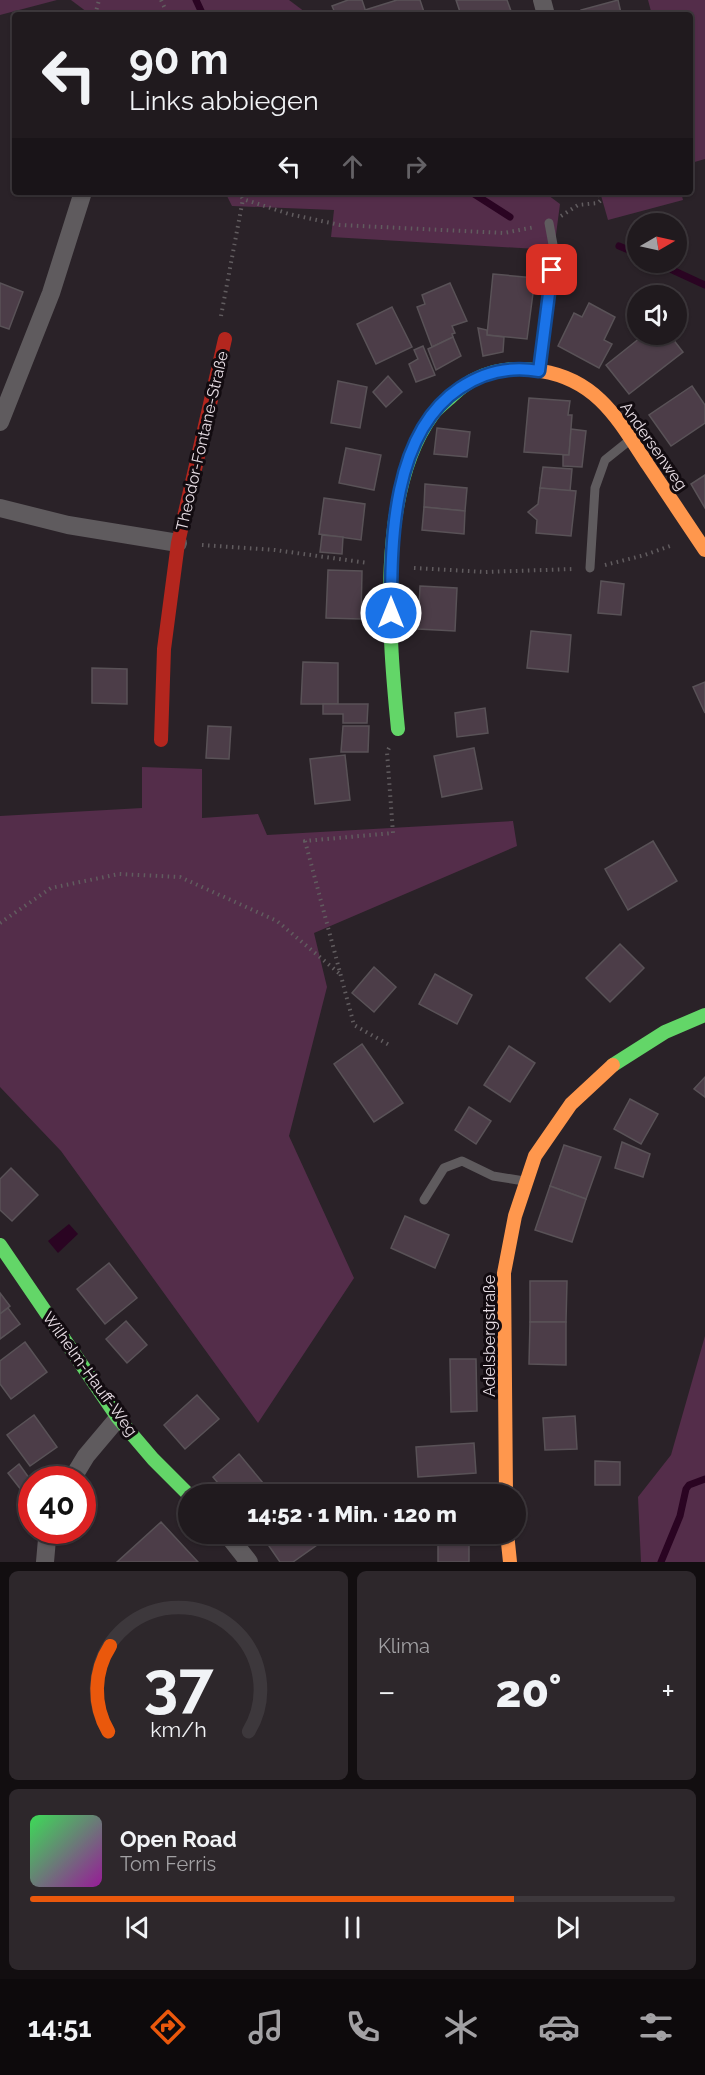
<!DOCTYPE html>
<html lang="de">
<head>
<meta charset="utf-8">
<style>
	body { margin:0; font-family:Raleway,sans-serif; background:#2d272b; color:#f1f3f6; height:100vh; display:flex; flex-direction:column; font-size:22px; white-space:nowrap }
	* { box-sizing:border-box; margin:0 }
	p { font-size:20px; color:#a2a1a4 }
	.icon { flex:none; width:33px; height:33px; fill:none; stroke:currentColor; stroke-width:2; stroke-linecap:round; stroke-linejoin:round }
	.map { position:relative; height:1562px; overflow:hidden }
	.sheet { display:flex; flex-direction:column; gap:9px; padding:9px; background:#120e10; flex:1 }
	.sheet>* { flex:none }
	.hud { position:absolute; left:12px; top:12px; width:681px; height:183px; border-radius:6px; box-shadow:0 2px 4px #0004,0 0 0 2px #3d383c; background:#201a1e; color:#f1f3f6; overflow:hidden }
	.needle { width:39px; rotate:81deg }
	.tools { position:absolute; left:627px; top:213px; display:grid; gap:12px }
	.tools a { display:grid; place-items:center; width:60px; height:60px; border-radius:50%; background:#201a1e; box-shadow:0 2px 4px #0004,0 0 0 2px #3d383c; font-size:30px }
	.speed { position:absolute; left:18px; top:1466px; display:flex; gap:12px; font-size:30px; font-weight:700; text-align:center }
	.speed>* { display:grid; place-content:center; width:78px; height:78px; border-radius:50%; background:#201a1e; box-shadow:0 2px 4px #0004,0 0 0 2px #3d383c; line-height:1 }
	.speed .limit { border:9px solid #d22; background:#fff; color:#111 }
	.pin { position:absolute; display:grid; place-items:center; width:51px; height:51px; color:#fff; margin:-26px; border-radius:12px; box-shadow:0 3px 9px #0006 }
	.me { position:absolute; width:66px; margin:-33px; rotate:0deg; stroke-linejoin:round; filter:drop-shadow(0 0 4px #0008) }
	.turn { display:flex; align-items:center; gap:21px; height:126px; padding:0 18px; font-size:27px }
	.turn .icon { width:78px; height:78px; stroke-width:2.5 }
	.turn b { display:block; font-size:42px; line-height:51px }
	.lanes { display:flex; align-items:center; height:57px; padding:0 18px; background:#0003; justify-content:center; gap:30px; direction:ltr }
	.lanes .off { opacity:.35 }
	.big { font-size:45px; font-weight:800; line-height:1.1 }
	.sheet .widget { flex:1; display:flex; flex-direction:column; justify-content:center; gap:9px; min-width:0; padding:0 21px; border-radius:9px; background:#2d272b }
	.sheet .dial { align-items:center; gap:0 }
	.dial svg { height:156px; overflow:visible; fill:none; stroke:#3d383c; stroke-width:7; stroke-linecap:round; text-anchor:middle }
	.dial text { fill:#f1f3f6; stroke:none }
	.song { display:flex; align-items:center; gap:18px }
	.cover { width:72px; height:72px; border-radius:9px; background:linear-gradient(135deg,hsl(130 70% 55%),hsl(300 70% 35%)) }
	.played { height:6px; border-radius:3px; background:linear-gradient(90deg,#ea580c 75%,#3d383c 75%) }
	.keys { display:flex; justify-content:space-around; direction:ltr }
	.heat { display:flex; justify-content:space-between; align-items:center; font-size:33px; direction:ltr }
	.sheet .tiles { flex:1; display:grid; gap:9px; grid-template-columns:1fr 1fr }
	.widget:last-child { grid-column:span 2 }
	.trip { position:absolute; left:178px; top:1484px; width:348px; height:60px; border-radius:30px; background:#201a1e; box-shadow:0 2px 4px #0004,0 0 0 2px #3d383c; font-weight:800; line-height:60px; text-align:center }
	.tabs { display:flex; height:96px; justify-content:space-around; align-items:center; background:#0d0a0c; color:#a2a1a4 }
	.tabs .icon { width:42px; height:42px }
	.tabs .current { color:#ea580c }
	.tabs b { font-size:27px; color:#f1f3f6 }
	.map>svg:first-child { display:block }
</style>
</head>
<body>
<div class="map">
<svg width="705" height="1562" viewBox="0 0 705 1562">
	<rect width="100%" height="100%" fill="#2a2228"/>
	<g fill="#542d4a">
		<path d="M0,0h57l-57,15z"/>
		<path d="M71,0h218l20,15h-218z"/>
		<path d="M648,0h57v159l-14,4 -1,-5v-143h-38z"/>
		<path d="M225,192h319l16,12 -6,46 -223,-13 3,-27 -102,-4z"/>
		<path d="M600,192h81l2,8 -75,20z"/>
		<path d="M142,767l60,2v49l56,-4 9,21 246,-14 4,25 -203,87 13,54 -38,149 65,142 -96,145 -197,-272 -61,-64v-271l142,-8z"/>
		<path d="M705,1336v226h-64l-3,-65 33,-42z"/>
	</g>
	<path fill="#2a0422" d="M69,1224l9,10 -20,19 -10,-12z"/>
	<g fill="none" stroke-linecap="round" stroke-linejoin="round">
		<g stroke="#2a0422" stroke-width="7">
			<path d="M196,0l7,15"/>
			<path d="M471,192l39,25"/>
			<path d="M619,246l19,8"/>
			<path d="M655,262l50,23"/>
			<path d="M661,1562l19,-46 6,-27 3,-4 16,-6"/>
		</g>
	</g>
	<g fill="#4c3d48" stroke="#595257" stroke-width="1.5">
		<path d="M348,0h14l5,15h-31l-4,-9z"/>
		<path d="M397,0h23l5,15h-58l-2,-5z"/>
		<path d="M456,0h51l4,11 -13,4h-37z"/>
		<path d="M618,0l3,13 5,-1 1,3h-45l-1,-5z"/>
		<path d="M493,274l42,4 -8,61 -40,-4z"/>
		<path d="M0,283l23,9 -14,37 -9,-3z"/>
		<path d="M450,283l17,38 -15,5 3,7 -3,1 1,3 -21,10 -15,-40 8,-3 -3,-9z"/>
		<path d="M589,303l26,14 -11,23 8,4 -13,24 -41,-22 16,-33 8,4z"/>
		<path d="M392,307l20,40 -36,17 -19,-40z"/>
		<path d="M478,328l9,2v5l17,2 -1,15 -20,4z"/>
		<path d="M645,334h24l14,18 -54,42 -23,-29z"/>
		<path d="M453,337l8,19 -25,14 -8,-21z"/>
		<path d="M423,346l12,29 -19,7 -7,-18 9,-5 -4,-9z"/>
		<path d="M388,376l14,16 -16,15 -13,-15z"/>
		<path d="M338,381l29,6 -7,41 -29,-5z"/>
		<path d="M692,386l13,19v18l-34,23 -22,-31z"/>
		<path d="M529,398l41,3 -2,14h4l-3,40 -45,-3z"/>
		<path d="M437,428l33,4 -3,25 -33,-3z"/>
		<path d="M571,429l15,2 -4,36 -19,-1v-11h6z"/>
		<path d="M346,448l35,7 -7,35 -35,-7z"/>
		<path d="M543,467l29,2 -2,22 -30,-3z"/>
		<path d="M705,475v33l-14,-24z"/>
		<path d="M425,484l42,4 -2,23 -41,-4z"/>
		<path d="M540,488l36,3 -5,45 -35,-3 1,-13 -9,-8 10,-8z"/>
		<path d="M324,498l41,6 -4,36 -42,-6z"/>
		<path d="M424,507l41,4 -1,23 -42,-4z"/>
		<path d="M322,535l21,2 -1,17 -22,-2z"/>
		<path d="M328,570l34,1 -1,48 -35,-1z"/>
		<path d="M601,581l23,3 -3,31 -23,-2z"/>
		<path d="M420,586l37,2 -2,43 -37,-2z"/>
		<path d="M531,631l40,4 -3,37 -41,-4z"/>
		<path d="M303,662l35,1v41h-37z"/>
		<path d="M92,668l35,1v35l-35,-1z"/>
		<path d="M705,682v31l-12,-26z"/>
		<path d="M323,704h45l-1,19h-24v-9h-20z"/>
		<path d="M485,708l3,25 -31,4 -2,-24z"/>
		<path d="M208,726l23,1 -2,32 -23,-1z"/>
		<path d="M343,726h26l-1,26h-27z"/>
		<path d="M474,748l8,41 -40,8 -8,-41z"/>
		<path d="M345,755l5,45 -35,4 -5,-45z"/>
		<path d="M653,841l24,40 -49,29 -23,-41z"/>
		<path d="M620,944l24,24 -34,34 -24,-24z"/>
		<path d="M374,967l22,20 -22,25 -22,-19z"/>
		<path d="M435,974l37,21 -15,29 -38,-20z"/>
		<path d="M362,1044l41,59 -29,19 -40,-58z"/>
		<path d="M509,1046l26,17 -25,39 -26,-17z"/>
		<path d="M705,1077v20l-11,-8z"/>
		<path d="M630,1099l28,15 -17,30 -27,-15z"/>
		<path d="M469,1107l22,14 -15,23 -21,-14z"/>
		<path d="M622,1142l28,12 -7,23 -28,-9z"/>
		<path d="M564,1145l37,12 -15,42 -36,-13z"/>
		<path d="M11,1168l27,27 -26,26 -12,-11v-31z"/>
		<path d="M550,1186l36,13 -14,43 -37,-12z"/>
		<path d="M405,1216l44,19 -14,33 -44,-20z"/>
		<path d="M109,1263l28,35 -32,26 -28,-35z"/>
		<path d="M530,1281h37l-1,41h-36z"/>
		<path d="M0,1293l10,13 -10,8z"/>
		<path d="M8,1308l12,16 -20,15v-25z"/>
		<path d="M126,1321l21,24 -20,18 -21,-24z"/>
		<path d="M530,1322h36v43l-37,-1z"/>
		<path d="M25,1342l22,30 -36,27 -11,-15v-23z"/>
		<path d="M450,1359h26l1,52 -26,1z"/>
		<path d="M197,1395l22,24 -34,30 -21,-24z"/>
		<path d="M34,1415l23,32 -27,19 -23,-31z"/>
		<path d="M575,1416l2,33 -32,1 -2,-32z"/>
		<path d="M474,1443l2,30 -58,4 -2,-30z"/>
		<path d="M239,1454l24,29 -12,11h-24l-14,-17z"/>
		<path d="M595,1461l25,1v23h-25z"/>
		<path d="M19,1464l13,18v16l-3,2 -21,-27z"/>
		<path d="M161,1522l37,40h-81z"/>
		<path d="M260,1533h49l8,12 -24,17h-13z"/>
		<rect x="438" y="1533" width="31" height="29"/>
	</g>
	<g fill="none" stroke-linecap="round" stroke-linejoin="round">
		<g stroke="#615c5f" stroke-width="4" stroke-dasharray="1.5 4.5" stroke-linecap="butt">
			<path d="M161,0l7,15"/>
			<path d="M95,15l4,-15"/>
			<path d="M238,192l5,7 46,15 51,11 164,8 31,-6"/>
			<path d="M561,216l17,-11 20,-2 3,-3 -2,-8"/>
			<path d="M221,316l22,-117"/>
			<path d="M202,545l73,5 93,13"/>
			<path d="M605,565l40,-10 28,-10"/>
			<path d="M414,568l71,4 89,-3"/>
			<path d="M389,748l-2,4 6,81 -88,8 49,184 37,21"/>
			<path d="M0,923l51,-35 68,-14 61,3 97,44 63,53"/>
		</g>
		<g stroke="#5f5b5e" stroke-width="9">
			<path d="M539,368l15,-118 -5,-27"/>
			<path d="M590,568l5,-80 10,-28 25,-20"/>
			<path d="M424,1200l20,-32 18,-7 31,15 31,5"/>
		</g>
		<g stroke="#5f5b5e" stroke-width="18">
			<path d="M542,0l4,15"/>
			<path d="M0,422l51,-129 32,-101"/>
			<path d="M0,508l68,17 110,18"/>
			<path d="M72,1479l14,-23 32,-38"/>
			<path d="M226,1533l23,29"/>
			<path d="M45,1562l2,-23 3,-9"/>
		</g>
		<g stroke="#63d668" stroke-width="14">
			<path d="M398,729c-9,-90 -22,-238 35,-315 5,-7 14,-13 20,-19 24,-23 55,-30 88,-24"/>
			<path d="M613,1065l52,-33 40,-17"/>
			<path d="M0,1245l118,173 35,41 36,36"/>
		</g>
		<g stroke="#ff974d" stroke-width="14">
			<path d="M541,371c57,9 78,50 107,94 19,28 38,57 57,85"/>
			<path d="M506,1494l-2,-221 11,-57 20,-60 36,-52 42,-39"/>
			<path d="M507,1533l3,29"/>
		</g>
		<path stroke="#b3261e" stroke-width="14" d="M161,740l3,-91 14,-106 47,-204"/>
	</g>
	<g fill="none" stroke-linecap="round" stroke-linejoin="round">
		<defs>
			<path id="route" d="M391,613c0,-73 1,-180 69,-225 25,-17 50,-22 79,-17l13,-101"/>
		</defs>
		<use href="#route" stroke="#114b97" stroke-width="15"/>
		<use href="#route" stroke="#1a73e8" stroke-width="10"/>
	</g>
	<g text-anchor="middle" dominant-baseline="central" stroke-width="6" stroke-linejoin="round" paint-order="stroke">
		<g font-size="16" fill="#e9dfe6" stroke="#120b10">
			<text transform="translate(202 441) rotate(-77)">Theodor-Fontane-Straße</text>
			<text transform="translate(654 446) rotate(55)">Andersenweg</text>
			<text transform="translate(489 1336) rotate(-90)">Adelsbergstraße</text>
			<text transform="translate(90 1374) rotate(54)">Wilhelm-Hauff-Weg</text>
		</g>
	</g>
</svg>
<div class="tools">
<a><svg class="needle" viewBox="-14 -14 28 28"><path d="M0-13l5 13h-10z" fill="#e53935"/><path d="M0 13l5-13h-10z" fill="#a2a1a4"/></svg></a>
<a><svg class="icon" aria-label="sound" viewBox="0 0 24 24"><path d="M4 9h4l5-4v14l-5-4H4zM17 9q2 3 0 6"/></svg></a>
</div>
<div class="speed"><div class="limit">40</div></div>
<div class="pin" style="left:552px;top:270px;background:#d93025"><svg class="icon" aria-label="arrive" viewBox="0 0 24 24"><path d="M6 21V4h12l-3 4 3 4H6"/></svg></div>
<svg class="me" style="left:391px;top:613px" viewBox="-20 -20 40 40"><circle r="17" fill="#1a73e8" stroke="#fff" stroke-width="3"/><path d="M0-11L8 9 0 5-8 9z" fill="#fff"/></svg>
<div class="trip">14:52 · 1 Min. · 120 m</div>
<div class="hud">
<div class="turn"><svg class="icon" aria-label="left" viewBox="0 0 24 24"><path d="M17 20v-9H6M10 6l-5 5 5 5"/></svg><div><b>90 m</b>Links abbiegen</div></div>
<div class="lanes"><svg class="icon" aria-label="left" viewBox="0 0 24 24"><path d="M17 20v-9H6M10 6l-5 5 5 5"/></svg><svg class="icon off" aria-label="ahead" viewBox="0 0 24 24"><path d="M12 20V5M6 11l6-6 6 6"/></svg><svg class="icon off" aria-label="right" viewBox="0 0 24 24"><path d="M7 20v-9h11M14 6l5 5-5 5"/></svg></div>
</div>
</div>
<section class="sheet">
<div class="tiles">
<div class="widget dial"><svg viewBox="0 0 100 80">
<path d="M14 69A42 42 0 1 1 86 69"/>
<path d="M14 69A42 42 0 0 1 15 25" stroke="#ea580c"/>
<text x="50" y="56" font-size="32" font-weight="700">37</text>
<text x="50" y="72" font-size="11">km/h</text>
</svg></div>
<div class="widget"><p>Klima</p>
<div class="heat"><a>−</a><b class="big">20°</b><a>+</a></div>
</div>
<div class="widget">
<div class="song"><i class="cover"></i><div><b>Open Road</b><p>Tom Ferris</p></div></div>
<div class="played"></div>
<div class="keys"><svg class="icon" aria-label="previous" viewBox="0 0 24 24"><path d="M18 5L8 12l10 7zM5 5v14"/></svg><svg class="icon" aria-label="pause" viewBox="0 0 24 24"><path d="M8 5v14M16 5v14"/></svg><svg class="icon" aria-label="next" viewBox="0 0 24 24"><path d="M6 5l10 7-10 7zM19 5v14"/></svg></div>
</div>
</div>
</section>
<nav class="tabs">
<b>14:51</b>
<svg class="icon current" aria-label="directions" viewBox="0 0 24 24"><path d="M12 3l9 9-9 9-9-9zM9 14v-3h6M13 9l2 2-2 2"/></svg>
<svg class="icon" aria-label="music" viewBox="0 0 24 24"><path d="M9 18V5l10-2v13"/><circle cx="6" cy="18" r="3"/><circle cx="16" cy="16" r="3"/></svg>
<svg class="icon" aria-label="phone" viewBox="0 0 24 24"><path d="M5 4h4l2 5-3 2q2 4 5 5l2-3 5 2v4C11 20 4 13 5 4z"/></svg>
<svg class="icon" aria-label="climate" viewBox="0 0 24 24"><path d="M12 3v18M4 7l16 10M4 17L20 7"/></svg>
<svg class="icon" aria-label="car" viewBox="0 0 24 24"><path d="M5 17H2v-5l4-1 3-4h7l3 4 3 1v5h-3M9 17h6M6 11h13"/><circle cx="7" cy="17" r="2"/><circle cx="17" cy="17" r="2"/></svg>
<svg class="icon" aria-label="filters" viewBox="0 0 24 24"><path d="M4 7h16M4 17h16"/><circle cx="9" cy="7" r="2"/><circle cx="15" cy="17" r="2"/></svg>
</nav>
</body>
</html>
